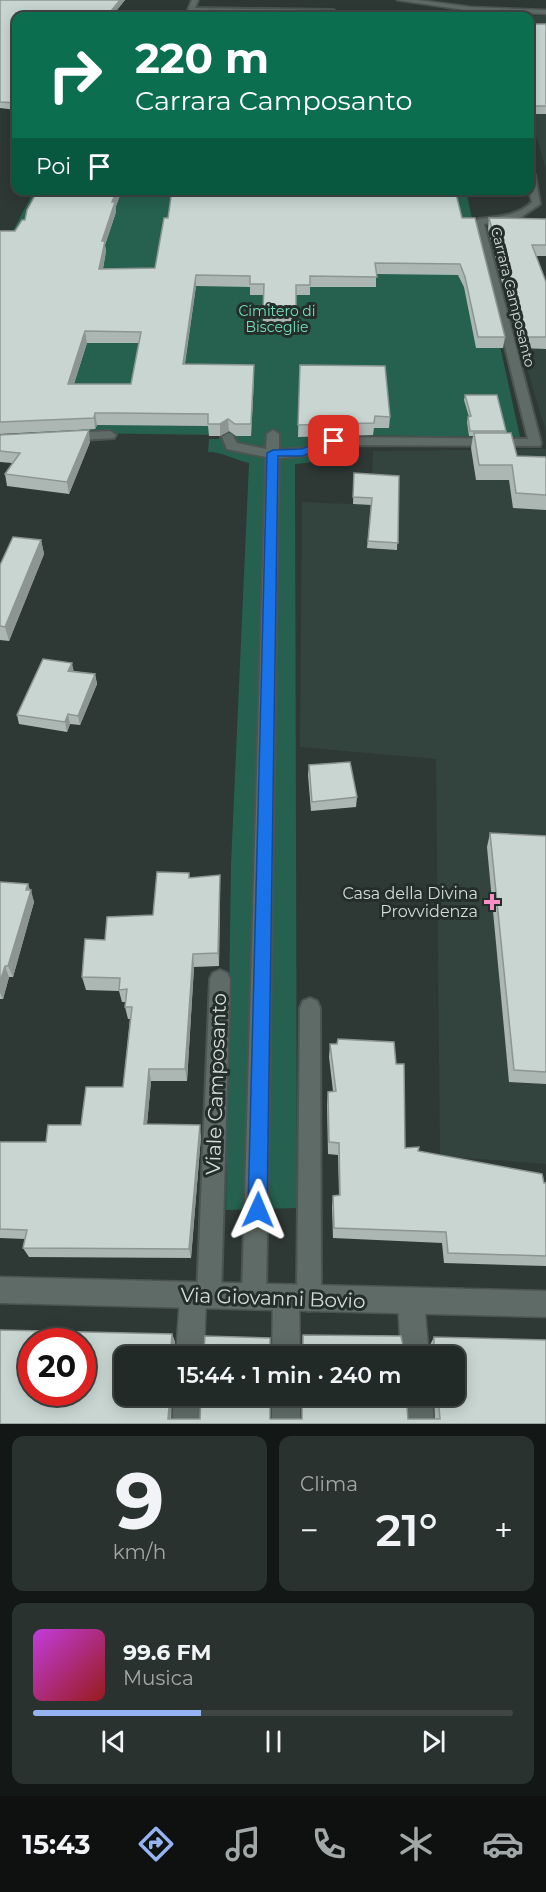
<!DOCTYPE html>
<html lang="it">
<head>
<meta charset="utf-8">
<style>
	body { margin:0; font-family:Montserrat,sans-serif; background:#2a322f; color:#f1f3f6; height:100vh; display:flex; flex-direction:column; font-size:22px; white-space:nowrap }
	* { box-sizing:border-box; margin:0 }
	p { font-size:20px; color:#a2a7a7 }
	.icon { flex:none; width:33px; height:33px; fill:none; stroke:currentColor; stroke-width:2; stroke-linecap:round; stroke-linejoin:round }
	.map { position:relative; height:1424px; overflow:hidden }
	.drawer { display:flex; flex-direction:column; gap:12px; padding:12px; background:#131715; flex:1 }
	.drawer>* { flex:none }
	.top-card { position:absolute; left:12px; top:12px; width:522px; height:183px; border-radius:12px; box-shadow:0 3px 15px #0003,0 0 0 2px #3f4644; background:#0b6e4f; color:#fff; overflow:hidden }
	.speed { position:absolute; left:18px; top:1328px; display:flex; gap:12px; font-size:30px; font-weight:700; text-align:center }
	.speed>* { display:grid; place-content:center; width:78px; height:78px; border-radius:50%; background:#222a27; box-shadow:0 3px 15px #0003,0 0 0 2px #3f4644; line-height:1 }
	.speed .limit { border:9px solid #d22; background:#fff; color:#111 }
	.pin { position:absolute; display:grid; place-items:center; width:51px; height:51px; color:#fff; margin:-26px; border-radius:12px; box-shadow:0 3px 9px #0006 }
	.me { position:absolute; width:66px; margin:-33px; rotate:1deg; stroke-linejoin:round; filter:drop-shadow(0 0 4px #0008) }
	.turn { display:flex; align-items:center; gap:21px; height:126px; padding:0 24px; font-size:27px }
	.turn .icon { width:78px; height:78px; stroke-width:2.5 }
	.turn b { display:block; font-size:42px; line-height:51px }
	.then { display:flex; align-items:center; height:57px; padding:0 24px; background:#0003; gap:12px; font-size:22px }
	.big { font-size:45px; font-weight:600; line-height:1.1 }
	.drawer .widget { flex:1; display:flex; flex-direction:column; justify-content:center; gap:9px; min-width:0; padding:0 21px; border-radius:12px; background:#2a322f }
	.drawer .dial { align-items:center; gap:0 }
	.dial b { font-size:78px; line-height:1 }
	.song { display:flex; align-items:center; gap:18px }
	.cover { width:72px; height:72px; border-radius:9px; background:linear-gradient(135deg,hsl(290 70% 55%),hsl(0 70% 35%)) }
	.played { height:6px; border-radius:3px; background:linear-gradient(90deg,#95b2f1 35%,#3f4644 35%) }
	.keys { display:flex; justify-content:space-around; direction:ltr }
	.heat { display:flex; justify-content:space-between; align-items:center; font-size:33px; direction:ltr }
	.drawer .tiles { flex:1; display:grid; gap:12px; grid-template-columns:1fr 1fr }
	.widget:last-child { grid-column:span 2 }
	.trip { position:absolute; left:114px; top:1346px; width:351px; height:60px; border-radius:12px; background:#222a27; box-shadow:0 3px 15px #0003,0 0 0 2px #3f4644; font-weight:600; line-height:60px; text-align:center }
	.tabs { display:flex; height:96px; justify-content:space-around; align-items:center; background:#0e1110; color:#a2a7a7 }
	.tabs .icon { width:42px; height:42px }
	.tabs .selected { color:#95b2f1 }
	.tabs b { font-size:27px; color:#f1f3f6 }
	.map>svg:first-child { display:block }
</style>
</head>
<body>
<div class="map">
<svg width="546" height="1424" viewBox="0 0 546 1424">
	<rect width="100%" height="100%" fill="#2e3834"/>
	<g fill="#33443e">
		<path d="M528,16h18v153l-16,-53z"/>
		<path d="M521,348l25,1v83z"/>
		<path d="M546,449v715l-106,-8 -4,-397 -136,-12 2,-245 69,3 2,-54z"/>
	</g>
	<path fill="#26604e" d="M34,191h432l54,246 -186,-2c-1,26 -17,27 -39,29l2,744 -71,2 5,-346 18,-401c-14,-3 -26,-11 -41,-11l1,-13h10v-4l-219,-3v-177z"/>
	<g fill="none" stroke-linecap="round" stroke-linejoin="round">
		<defs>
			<g id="lane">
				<path d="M192,0h6l-3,8 138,2 3,2 -3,2 -142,-2 -3,-2z"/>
				<path d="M530,172l5,3 5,29 -19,13 -37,7 57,219 -1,3 -206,-1 -26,10 -29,3 -13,839 -3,9 -9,3 -9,-3 -3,-9 24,-840 -39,-8 -5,-12 6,-4 4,1 5,9 29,6 1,-15 6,-4 6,4v16l27,-2 28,-11 194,2 -54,-217 5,-3c19,-2 39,-3 53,-17l-3,-12z"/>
				<path d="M110,431l6,4 -2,3 -47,3 -6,-4 6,-4z"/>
				<path d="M220,970l7,3 3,6 -9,317 -3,9 -9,3 -9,-3 -3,-9 13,-317 3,-6z"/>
				<path d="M310,998l7,3 3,7 1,291 -3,9 -9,3 -9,-3 -3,-9 3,-291 3,-7z"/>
			</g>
			<g id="street">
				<path d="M397,0h21l53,7 75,3v4l-75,-3z"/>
				<path d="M193,1283l9,4 4,9 -2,60h-28l4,-60 4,-9z"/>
				<path d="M286,1285l9,4 4,9 1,58h-28l1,-58 4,-9z"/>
				<path d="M411,1289l9,4 4,9 5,54h-28l-3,-54 4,-9z"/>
				<path d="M174,1395h28l-2,29h-28z"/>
				<rect x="272" y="1395" width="28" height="29"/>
				<path d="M404,1395h28l2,29h-28z"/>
			</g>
			<path id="secondary" d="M0,1277l546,14v26l-546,-14z"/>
		</defs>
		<use href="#lane" stroke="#4b5451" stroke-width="4"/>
		<use href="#street" stroke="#4b5451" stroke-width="3"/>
		<use href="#secondary" stroke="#4b5451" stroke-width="3"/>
		<use href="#lane" fill="#5f6b66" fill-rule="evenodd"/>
		<use href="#street" fill="#5f6b66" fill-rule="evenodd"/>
		<use href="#secondary" fill="#5f6b66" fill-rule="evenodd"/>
	</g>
	<g fill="#acb7b3" fill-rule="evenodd">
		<path d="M0,0h125l-13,16h-96v94l-16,-2z"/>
		<rect x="530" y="24" width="16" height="90"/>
		<path d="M38,190h84l-6,16v6l-11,33 1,6 -3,18 52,-1 307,-50 43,119 -2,11h-27l-12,-61 -6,-12 -82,-1v13h-66v8h-14l-1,28 -32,-1 1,-27h-14v-8l-54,-1 -11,78 69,12 -3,60h-15l-7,-5 -9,5h-11l-1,-10 -111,-1 -2,4 -95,5v-203h15l10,-11zM87,343h52l-8,41h-57z"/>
		<path d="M489,218l57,1v37h-10l10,26v67l-27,-1 -31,-119z"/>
		<path d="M300,365l90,52 -1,11h-15l-1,7 -75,2z"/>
		<path d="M465,395l41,36v2l11,23 29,1v53l-33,-2 -4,-28h-33l-5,-32 2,-12h-4l-2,-14 1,-5h1l-5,-17z"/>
		<path d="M0,435l90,7 -21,52 -62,-8 -2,-12 7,-11 -12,-1z"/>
		<path d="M354,473l45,3 -2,74 -30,-2 4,-43 -18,-1z"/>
		<path d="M41,540l3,14 -35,87 -9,-1v-75z"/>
		<path d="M73,671l22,3 2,10 -17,41 -10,-1 -3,8 -48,-8 -2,-9z"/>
		<path d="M309,765l48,32 -1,10 -45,4 -3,-36z"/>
		<path d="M490,833l56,3v248l-37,-2 -22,-235z"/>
		<path d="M220,875v14l-1,77 -25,1 -7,114h-36l-4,43 54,12 -10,122 -162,-1 -6,-9 2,-9 -25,-1v-96h46l35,-17 42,-38 7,-68h-2l-3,-12 1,-5h-4l-3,-11 -33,-1 -4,-13 23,-37 48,-25 36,-37z"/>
		<path d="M0,882l28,2 6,18 -21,75h-4l-6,22h-3z"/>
		<path d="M330,1044l66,20 9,84 141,35v83l-102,-3 -2,-20 -109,-5 -1,-31 1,-11 6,-1 -1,-40 -10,-1 -1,-49 1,-13 5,-1 -4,-34z"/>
		<path d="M0,1330l172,4 3,8 -1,9 30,-1 1,-14 65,2v11l2,2h29l1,-2 1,-14 98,1 3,15 26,-1v-5l4,-8 112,3v84h-546zM32,1341h50v51h-50zM124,1356h330v39h-20l1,24h-27l-2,-24h-104v24h-32v-24h-69l-1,24h-29l1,-24h-48z"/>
	</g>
	<g fill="#8c9592">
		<path d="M120,0h5l-13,16h-5z"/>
		<path d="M117,190h5l-6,16v6l-11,33 1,6 -5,28 -2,-10 3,-28 10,-39z"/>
		<path d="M196,275v11l-13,89v-11z"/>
		<path d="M85,331l2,12 -17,52 -2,-11z"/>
		<path d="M254,365v11l-3,60v-12z"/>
		<path d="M95,413l2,12 -2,4 -1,-11z"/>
		<path d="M228,419l1,12 -9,5v-12z"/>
		<path d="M89,430l1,12 -21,52 -2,-12z"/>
		<path d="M41,540l3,14 -35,87 -4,-14z"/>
		<path d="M72,663l2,9 -6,-1z"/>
		<path d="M95,674l2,10 -17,41 -2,-9z"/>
		<path d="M68,714l2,10 -3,8 -2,-10z"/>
		<path d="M220,875v14l-1,77 -1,-13z"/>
		<path d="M28,884l2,8 1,-2 3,12 -21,75 -5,-11z"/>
		<path d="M193,954l1,13 -7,114 -2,-12z"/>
		<path d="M5,966l4,11 -6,22 -3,-6v-11z"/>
		<path d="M149,1069l2,12 -5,54 -2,-11z"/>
		<path d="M200,1125l1,11 -10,122 -2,-9z"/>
		<path d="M172,1334l3,8 -1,14 -3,-8z"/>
		<path d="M170,1395h2l-2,29 -2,-5z"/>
	</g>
	<g fill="#c8d5d0" stroke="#8c9592" stroke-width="1.5" fill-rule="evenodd">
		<path d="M0,0h120l-13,16h-91v87l-16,-1z"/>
		<rect x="530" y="24" width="16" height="82"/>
		<path d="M38,190h79l-5,12h3l-13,39h3l-6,28 56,-1 9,-50h4l4,-28h283l7,28h13l30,119h-27l-13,-60 -5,-13 -85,-1 2,14 -67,-1v9h-14v27l-33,-1 1,-27h-14v-8l-54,-1 -13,89 71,1 -3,59h-16l-7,-5 -8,5h-12v-10l-93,-1h-20l-1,5 -94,4v-191h15l7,-11h3l2,-10zM85,331l56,1 -10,52h-63z"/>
		<path d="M489,218l57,1v26h-14l14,37v55h-25z"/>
		<path d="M300,365l85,1 5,51 -15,-1 -1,7 -76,2z"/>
		<path d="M465,395h32l9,36h-36l-2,-14 3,-1z"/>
		<path d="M89,430l-22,52 -62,-8 15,-21 -20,-2v-16z"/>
		<path d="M474,433h37l6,23 29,1v38l-30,-2 -4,-28h-33z"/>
		<path d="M354,473l45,3 -1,67 -30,-2 4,-43 -19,-1z"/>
		<path d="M13,537l28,3 -36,87 -5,-1v-61z"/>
		<path d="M43,659l29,4 -4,8 27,3 -17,42 -10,-2 -3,8 -48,-7z"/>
		<path d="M350,762l7,35 -45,5 -3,-37z"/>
		<path d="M490,833l56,3v236l-32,-2z"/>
		<path d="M157,872l32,1v5l31,-3 -2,78 -25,1 -8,115h-36l-5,55 56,1 -11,124 -166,-1 4,-18 -27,-1v-87h46l2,-17h33l5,-38h37l9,-80h-7l2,-18 -8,1 1,-12 -38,-1 3,-38 20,1 2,-23 46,-2z"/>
		<path d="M0,882l28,2 -2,6h5l-23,76h-3l-5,16z"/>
		<path d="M338,1039l56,3 2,22h8l1,84 14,-1 -1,4 124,23 2,9h2v73l-98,-3 -2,-21 -112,-4 -1,-32 7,-1 -1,-52 -10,-1 -1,-50 8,-1 -6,-47h7z"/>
		<path d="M0,1330l172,4 -1,14 3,3 30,-1 1,-14 65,2v10l2,3h29l2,-3v-13l98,1 3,15 30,-1v-13l112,3v84h-546zM32,1341h50v51h-50zM124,1356h330v39h-16l2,24h-32l-2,-24h-104v24h-32v-24h-69l-1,24h-32l2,-24h-46z"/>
	</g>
	<path fill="#1a73e8" stroke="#114b97" stroke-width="1.5" d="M334,438l5,3 -1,3 -36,12h-24l-11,754 -3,7 -6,2 -7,-2 -3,-7 19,-757 6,-3 28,-1z"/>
	<path fill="#fb8fc5" stroke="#242e2a" stroke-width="2" d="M489 893h6v6h6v6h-6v6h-6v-6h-6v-6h6z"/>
	<g text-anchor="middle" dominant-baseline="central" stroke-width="6" stroke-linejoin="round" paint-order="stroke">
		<g font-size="14" fill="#d4dbd8" stroke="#242e2a">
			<text transform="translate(513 297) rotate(76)">Carrara Camposanto</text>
		</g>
		<g font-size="14" fill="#75e1bd" stroke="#242e2a">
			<text x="277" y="311">Cimitero di<tspan x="277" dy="16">Bisceglie</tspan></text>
		</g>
		<g font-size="16" fill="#d4dbd8" stroke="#242e2a" text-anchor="end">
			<text x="478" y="893">Casa della Divina<tspan x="478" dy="18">Provvidenza</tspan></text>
		</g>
		<g font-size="20" fill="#d4dbd8" stroke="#242e2a">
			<text transform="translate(216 1084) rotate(-88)">Viale Camposanto</text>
			<text transform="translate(273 1298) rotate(2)">Via Giovanni Bovio</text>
		</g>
	</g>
</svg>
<div class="speed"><div class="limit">20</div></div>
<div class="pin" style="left:334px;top:441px;background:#d93025"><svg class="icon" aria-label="arrive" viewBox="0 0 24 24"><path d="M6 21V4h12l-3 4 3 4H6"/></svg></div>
<svg class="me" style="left:258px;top:1210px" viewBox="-20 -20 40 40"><path d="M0-17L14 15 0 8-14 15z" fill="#1a73e8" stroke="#fff" stroke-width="4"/></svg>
<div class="trip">15:44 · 1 min · 240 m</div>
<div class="top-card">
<div class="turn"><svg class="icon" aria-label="right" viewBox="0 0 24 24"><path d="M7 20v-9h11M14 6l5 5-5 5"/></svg><div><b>220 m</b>Carrara Camposanto</div></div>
<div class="then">Poi<svg class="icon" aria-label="arrive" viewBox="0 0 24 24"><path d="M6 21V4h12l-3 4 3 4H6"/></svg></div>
</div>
</div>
<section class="drawer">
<div class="tiles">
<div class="widget dial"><b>9</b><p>km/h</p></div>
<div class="widget"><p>Clima</p>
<div class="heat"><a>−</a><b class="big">21°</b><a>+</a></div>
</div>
<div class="widget">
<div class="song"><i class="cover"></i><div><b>99.6 FM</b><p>Musica</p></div></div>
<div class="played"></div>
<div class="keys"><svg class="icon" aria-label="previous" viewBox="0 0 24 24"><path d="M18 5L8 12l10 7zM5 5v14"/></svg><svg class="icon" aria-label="pause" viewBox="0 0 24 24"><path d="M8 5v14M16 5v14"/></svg><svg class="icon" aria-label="next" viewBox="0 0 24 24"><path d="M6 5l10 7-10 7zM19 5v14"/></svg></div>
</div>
</div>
</section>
<nav class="tabs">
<b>15:43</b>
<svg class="icon selected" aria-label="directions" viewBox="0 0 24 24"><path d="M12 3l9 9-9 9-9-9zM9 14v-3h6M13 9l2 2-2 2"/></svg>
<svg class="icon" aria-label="music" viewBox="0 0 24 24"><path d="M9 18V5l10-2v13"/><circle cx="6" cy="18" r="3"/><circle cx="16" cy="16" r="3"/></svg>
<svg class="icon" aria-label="phone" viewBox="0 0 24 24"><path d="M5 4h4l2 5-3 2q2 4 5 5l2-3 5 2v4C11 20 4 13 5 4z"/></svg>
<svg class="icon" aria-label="climate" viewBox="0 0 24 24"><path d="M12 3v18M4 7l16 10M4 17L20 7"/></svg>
<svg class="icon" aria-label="car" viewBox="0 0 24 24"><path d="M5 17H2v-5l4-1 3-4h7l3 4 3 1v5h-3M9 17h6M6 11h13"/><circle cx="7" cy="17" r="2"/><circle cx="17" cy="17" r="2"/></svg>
</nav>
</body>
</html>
